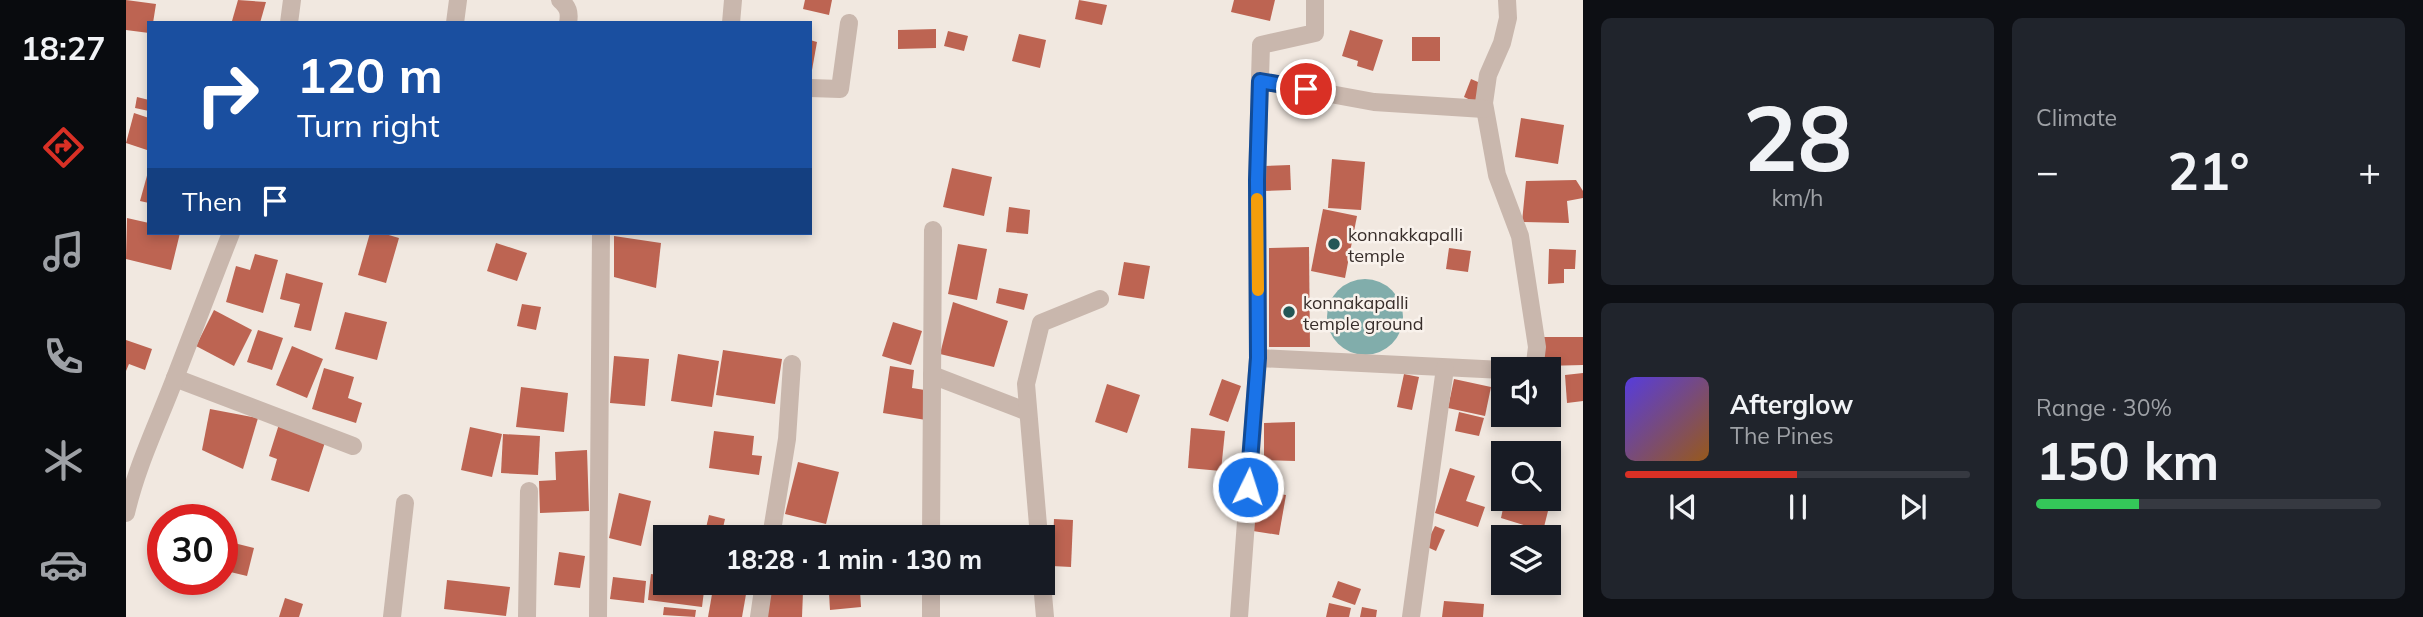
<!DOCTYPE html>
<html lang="en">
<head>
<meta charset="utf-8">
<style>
	body { margin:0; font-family:Mulish,sans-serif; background:#20242c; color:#f1f3f6; height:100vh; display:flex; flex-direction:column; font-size:26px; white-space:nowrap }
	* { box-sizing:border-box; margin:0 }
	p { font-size:23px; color:#9ea1a6 }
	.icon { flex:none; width:38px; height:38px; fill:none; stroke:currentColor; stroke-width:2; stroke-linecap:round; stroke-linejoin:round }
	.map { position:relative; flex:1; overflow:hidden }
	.details { display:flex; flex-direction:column; gap:18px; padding:18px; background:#0d0f14; width:840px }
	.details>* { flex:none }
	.banner { position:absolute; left:21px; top:21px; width:665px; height:214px; border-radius:0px; box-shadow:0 4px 10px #0003; background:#1a4fa0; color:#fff; overflow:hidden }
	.buttons { position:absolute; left:1365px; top:357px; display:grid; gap:14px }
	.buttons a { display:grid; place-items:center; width:70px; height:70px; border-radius:0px; background:#171b24; box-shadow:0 4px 10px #0003; font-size:35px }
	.speed { position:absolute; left:21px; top:504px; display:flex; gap:14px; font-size:35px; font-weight:700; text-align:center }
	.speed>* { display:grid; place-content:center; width:91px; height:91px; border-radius:50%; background:#171b24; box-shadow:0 4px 10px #0003; line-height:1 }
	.speed .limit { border:10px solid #d22; background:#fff; color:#111 }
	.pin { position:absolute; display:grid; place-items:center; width:60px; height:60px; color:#fff; margin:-30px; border:4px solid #fff; border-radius:50%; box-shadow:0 2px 7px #0007 }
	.me { position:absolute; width:77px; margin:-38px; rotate:4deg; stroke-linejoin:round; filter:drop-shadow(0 0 5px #0008) }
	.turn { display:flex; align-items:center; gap:24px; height:147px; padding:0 35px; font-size:32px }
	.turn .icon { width:91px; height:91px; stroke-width:2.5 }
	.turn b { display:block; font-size:49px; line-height:60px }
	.then { display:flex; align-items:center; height:66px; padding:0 35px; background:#0003; gap:14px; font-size:26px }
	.big { font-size:52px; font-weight:700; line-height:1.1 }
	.details .tile { flex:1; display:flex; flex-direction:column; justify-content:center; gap:10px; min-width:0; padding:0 24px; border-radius:10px; background:#20242c }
	.details .dial { align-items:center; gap:0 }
	.dial b { font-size:91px; line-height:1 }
	.song { display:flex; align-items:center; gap:21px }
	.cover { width:84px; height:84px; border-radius:10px; background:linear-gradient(135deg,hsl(250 70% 55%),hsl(30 70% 35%)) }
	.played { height:7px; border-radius:4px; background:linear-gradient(90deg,#d93025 50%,#363941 50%) }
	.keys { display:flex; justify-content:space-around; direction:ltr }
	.heat { display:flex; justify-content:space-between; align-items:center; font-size:38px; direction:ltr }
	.charge { height:10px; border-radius:5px; background:linear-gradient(90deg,#34c759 30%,#363941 0) }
	.details .tiles { flex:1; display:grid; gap:18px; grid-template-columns:repeat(2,1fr) }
	.trip { position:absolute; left:527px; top:525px; width:402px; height:70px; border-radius:0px; background:#171b24; box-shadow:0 4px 10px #0003; font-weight:700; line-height:70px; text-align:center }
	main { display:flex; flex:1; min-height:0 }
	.dock { display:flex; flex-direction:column; width:126px; justify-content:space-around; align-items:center; background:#090b0e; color:#9ea1a6 }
	.dock .icon { width:49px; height:49px }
	.dock .on { color:#d93025 }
	.dock b { font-size:32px; color:#f1f3f6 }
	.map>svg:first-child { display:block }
</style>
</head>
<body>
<main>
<nav class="dock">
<b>18:27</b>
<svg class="icon on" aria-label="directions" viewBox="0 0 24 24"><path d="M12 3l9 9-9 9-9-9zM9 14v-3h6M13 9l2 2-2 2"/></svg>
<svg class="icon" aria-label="music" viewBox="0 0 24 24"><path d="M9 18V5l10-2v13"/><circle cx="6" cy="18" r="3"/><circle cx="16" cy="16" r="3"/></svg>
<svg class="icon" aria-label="phone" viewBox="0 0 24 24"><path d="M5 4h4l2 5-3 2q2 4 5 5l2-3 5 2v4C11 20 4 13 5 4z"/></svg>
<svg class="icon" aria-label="climate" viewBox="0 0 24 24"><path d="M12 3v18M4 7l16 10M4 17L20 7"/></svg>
<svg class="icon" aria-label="car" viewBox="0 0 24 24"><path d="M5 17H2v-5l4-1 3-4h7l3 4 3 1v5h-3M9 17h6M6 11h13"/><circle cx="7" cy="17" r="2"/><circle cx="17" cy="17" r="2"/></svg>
</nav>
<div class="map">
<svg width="1457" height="617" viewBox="0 0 1457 617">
	<rect width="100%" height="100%" fill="#f1e8e0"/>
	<circle fill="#81adab" cx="1239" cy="317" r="38"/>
	<g fill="#bd6452">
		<path d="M0,0l30,4 -3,19h-4v10l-23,-3z"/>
		<path d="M112,0l28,2 -6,21 -28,-2z"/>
		<path d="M679,0h27l-3,15 -26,-6z"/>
		<path d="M953,0l28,5 -5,20 -27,-6z"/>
		<path d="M1108,0h41l-5,21 -39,-9z"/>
		<path d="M810,29v19l-38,1v-19z"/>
		<path d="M1224,30l33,10 -10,31 -16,-5 1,-5 -16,-5z"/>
		<path d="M822,31l20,5 -4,15 -20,-5z"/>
		<path d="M893,34l27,6 -6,28 -28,-7z"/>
		<rect x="1286" y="37" width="28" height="24"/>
		<path d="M684,40l7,2 -5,28 -2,-1z"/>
		<path d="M1345,79l14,6 -8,18 -13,-6z"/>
		<path d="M11,97l12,3v11l-14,-3z"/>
		<path d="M8,113l15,5 -2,32 -21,-7z"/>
		<path d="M1395,118l43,7 -6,39 -43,-7z"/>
		<path d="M1206,159l33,3 -4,48 -33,-2z"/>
		<path d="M1164,165l1,25 -28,1v-25z"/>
		<path d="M826,168l40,9 -8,39 -41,-9z"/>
		<path d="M22,172h1v31l-9,-2z"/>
		<path d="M1450,180l7,11v7l-16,3 2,22 -47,-1 4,-41z"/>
		<path d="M883,207l21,3 -2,24 -22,-2z"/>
		<path d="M1197,209l34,7 -12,62 -34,-7z"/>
		<path d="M1,218l22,5v10h31l-9,37 -45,-11z"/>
		<path d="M244,233h12l17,5 -13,45 -28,-8z"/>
		<path d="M488,236l47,7 -5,45 -42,-11z"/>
		<path d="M370,243l31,10 -10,28 -30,-10z"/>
		<path d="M832,244l29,5 -10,51 -29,-6z"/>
		<path d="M1183,247l1,100h-41v-99z"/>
		<path d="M1323,248l22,3 -3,21 -22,-3z"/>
		<path d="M1423,249l27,1 -1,19h-11v14l-16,1z"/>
		<path d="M129,254l23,6 -15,53 -37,-11 10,-36 14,4z"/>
		<path d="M998,262l26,4 -6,33 -26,-4z"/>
		<path d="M160,273l37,10 -12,48 -17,-4 6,-23 -20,-5z"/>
		<path d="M873,288l29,6 -4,16 -28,-7z"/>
		<path d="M827,302l55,19 -14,46 -54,-13z"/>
		<path d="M396,304l19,3 -5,23 -19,-4z"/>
		<path d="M88,310l38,20 -18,36 -38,-20z"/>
		<path d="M219,312l42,10 -10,38 -42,-11z"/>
		<path d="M767,322l29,9 -11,34 -29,-9z"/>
		<path d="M132,330l25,8 -11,32 -25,-8z"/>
		<path d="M1418,337h39v28l-39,1z"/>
		<path d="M0,340l26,9 -7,21 -16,-6 -3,7z"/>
		<path d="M166,346l31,13 -16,39 -31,-13z"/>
		<path d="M597,350l59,9 -7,45 -59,-9z"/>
		<path d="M552,354l41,7 -7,46 -41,-6z"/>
		<path d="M488,356l35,3 -4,47 -35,-3z"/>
		<path d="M764,366l24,4 -2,18 19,3 -5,29 -43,-7z"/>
		<path d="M198,368l30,9 -6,21 14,5 -6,20 -44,-14z"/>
		<path d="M1457,373v28l-16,2 -2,-28z"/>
		<path d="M1278,374l15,3 -7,33 -15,-3z"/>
		<path d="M1096,379l19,7 -13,36 -19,-7z"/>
		<path d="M1328,379l37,8 -6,29 -37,-8z"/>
		<path d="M981,384l33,11 -13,38 -32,-11z"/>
		<path d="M395,387l47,6 -4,39 -48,-5z"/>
		<path d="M84,409l48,9 -15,51 -41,-19z"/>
		<path d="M1333,412l25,6 -5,18 -24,-5z"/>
		<path d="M154,421l47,15 -18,56 -38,-12 6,-21 -8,-3z"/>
		<path d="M1169,422v39l-31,-1v-37z"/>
		<path d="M344,427l32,7 -10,43 -31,-7z"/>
		<path d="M1065,428l34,3 -4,40 -33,-3z"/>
		<path d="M588,431l40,5 -2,19 10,1 -3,19 -50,-7z"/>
		<path d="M377,434l37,2 -2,39 -37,-2z"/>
		<path d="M461,450l2,61 -49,2 -1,-32 17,-1 -1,-28z"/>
		<path d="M672,462l41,10 -13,52 -41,-10z"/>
		<path d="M1324,468l25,8 -9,25 19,6 -7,20 -43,-14z"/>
		<path d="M1423,481l6,2 -12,48 -42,-13 4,-19h44z"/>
		<path d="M1134,491l26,4 -7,40 -26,-4z"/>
		<path d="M493,493l32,8 -10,45 -32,-8z"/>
		<path d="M583,515l16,4 -3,13 -16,-4z"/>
		<path d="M928,519l19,1 -2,47 -19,-1z"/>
		<path d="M1309,526l10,4 -9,21 -11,-5z"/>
		<path d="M654,532l42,2v3h-42z"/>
		<path d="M96,540l32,8 -7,28 -25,-6z"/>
		<path d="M433,552l26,4 -5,32 -26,-3z"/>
		<path d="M525,574l14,2v7h40l-3,24 -54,-7z"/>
		<path d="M487,577l33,4 -2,22 -34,-4z"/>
		<path d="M321,580l63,7 -4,29 -62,-7z"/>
		<path d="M1212,581l23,8 -6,16 -23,-8z"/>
		<path d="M588,583h34l-6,34h-34z"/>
		<path d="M641,590l36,2 -1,25h-36z"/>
		<path d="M734,591l1,16 -31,3 -1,-17z"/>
		<path d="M159,598l18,6 -4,13h-20z"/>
		<path d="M1318,601l40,3 -1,13h-41z"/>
		<path d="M1203,603l22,5 -2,9h-23z"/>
		<path d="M538,607l32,3 -1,7 -32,-2z"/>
		<path d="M1236,607l15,3 -1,7h-16z"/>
	</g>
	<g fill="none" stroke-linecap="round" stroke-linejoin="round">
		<g stroke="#c9b7ad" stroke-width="18">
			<path d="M434,0c8,7 10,12 8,23"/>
			<path d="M1381,0l1,18 -6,25 -14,32 -4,28 13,72 23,61 17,111 -2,16 -8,6"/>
			<path d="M329,23l3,-23"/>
			<path d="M605,23l2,-23"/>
			<path d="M1134,81l114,21 110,7"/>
			<path d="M684,88l30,1 9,-66"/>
			<path d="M1132,358l-1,-178 4,-135 54,-12v-33"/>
			<path d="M806,375l96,37"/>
			<path d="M49,378l178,68"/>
			<path d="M645,537l16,-98 5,-75"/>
			<path d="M805,537l2,-307"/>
			<path d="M913,537l-13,-153 15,-61 59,-24"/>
			<path d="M916,583l3,34"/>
			<path d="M266,617l13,-114"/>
			<path d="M401,617l2,-126"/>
			<path d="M472,617l3,-384"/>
			<path d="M633,617l5,-34"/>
			<path d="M805,617v-34"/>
			<path d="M1113,617l19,-259 245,12"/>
			<path d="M1285,617l34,-249"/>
		</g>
		<g stroke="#c9b7ad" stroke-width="18">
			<path d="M163,23l3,-23"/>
			<path d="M0,513c11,-48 32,-90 49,-135 19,-49 37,-97 56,-145"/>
		</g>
	</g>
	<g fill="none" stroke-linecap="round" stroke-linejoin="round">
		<defs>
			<path id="route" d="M1122,487l10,-129 -1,-178 3,-99 46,8"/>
		</defs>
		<use href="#route" stroke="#114b97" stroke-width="18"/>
		<use href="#route" stroke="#1a73e8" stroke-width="12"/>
		<path stroke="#f59e0b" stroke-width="12" d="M1131,199l1,91"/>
	</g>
	<g fill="#235756" stroke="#f9f2ec" stroke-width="2.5">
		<circle cx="1208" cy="244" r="7"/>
		<circle cx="1163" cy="312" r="7"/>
	</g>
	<g text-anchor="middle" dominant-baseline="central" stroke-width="5" stroke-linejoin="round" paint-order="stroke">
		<g font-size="18" fill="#382e2b" stroke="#f9f2ec" text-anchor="start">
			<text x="1222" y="234">konnakkapalli<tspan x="1222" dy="21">temple</tspan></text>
			<text x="1177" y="302">konnakapalli<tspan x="1177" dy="21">temple ground</tspan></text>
		</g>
	</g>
</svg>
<div class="buttons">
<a><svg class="icon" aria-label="sound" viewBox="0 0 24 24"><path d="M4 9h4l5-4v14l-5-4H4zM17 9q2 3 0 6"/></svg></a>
<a><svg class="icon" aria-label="search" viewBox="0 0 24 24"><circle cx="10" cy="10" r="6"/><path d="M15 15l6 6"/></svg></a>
<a><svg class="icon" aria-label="layers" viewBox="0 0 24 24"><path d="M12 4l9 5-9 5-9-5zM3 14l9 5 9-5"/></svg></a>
</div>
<div class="speed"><div class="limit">30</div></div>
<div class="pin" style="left:1180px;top:89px;background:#d93025"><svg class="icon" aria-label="arrive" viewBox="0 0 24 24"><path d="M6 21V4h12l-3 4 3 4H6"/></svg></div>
<svg class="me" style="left:1122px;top:487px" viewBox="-20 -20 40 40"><circle r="17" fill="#1a73e8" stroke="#fff" stroke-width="3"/><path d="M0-11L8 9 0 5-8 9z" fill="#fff"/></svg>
<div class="trip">18:28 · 1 min · 130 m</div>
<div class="banner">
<div class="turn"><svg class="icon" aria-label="right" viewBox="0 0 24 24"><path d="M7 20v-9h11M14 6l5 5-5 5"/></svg><div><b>120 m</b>Turn right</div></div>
<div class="then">Then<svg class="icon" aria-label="arrive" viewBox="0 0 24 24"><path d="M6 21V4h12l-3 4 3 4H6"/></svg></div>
</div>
</div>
<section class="details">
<div class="tiles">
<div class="tile dial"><b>28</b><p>km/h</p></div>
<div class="tile"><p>Climate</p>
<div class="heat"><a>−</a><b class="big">21°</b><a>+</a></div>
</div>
<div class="tile">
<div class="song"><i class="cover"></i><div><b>Afterglow</b><p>The Pines</p></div></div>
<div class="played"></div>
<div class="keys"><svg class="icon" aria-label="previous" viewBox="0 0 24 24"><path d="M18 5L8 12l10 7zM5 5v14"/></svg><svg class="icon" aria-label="pause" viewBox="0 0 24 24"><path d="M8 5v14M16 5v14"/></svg><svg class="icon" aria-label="next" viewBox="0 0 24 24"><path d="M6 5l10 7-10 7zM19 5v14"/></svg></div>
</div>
<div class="tile"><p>Range · 30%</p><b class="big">150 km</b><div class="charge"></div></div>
</div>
</section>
</main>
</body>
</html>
